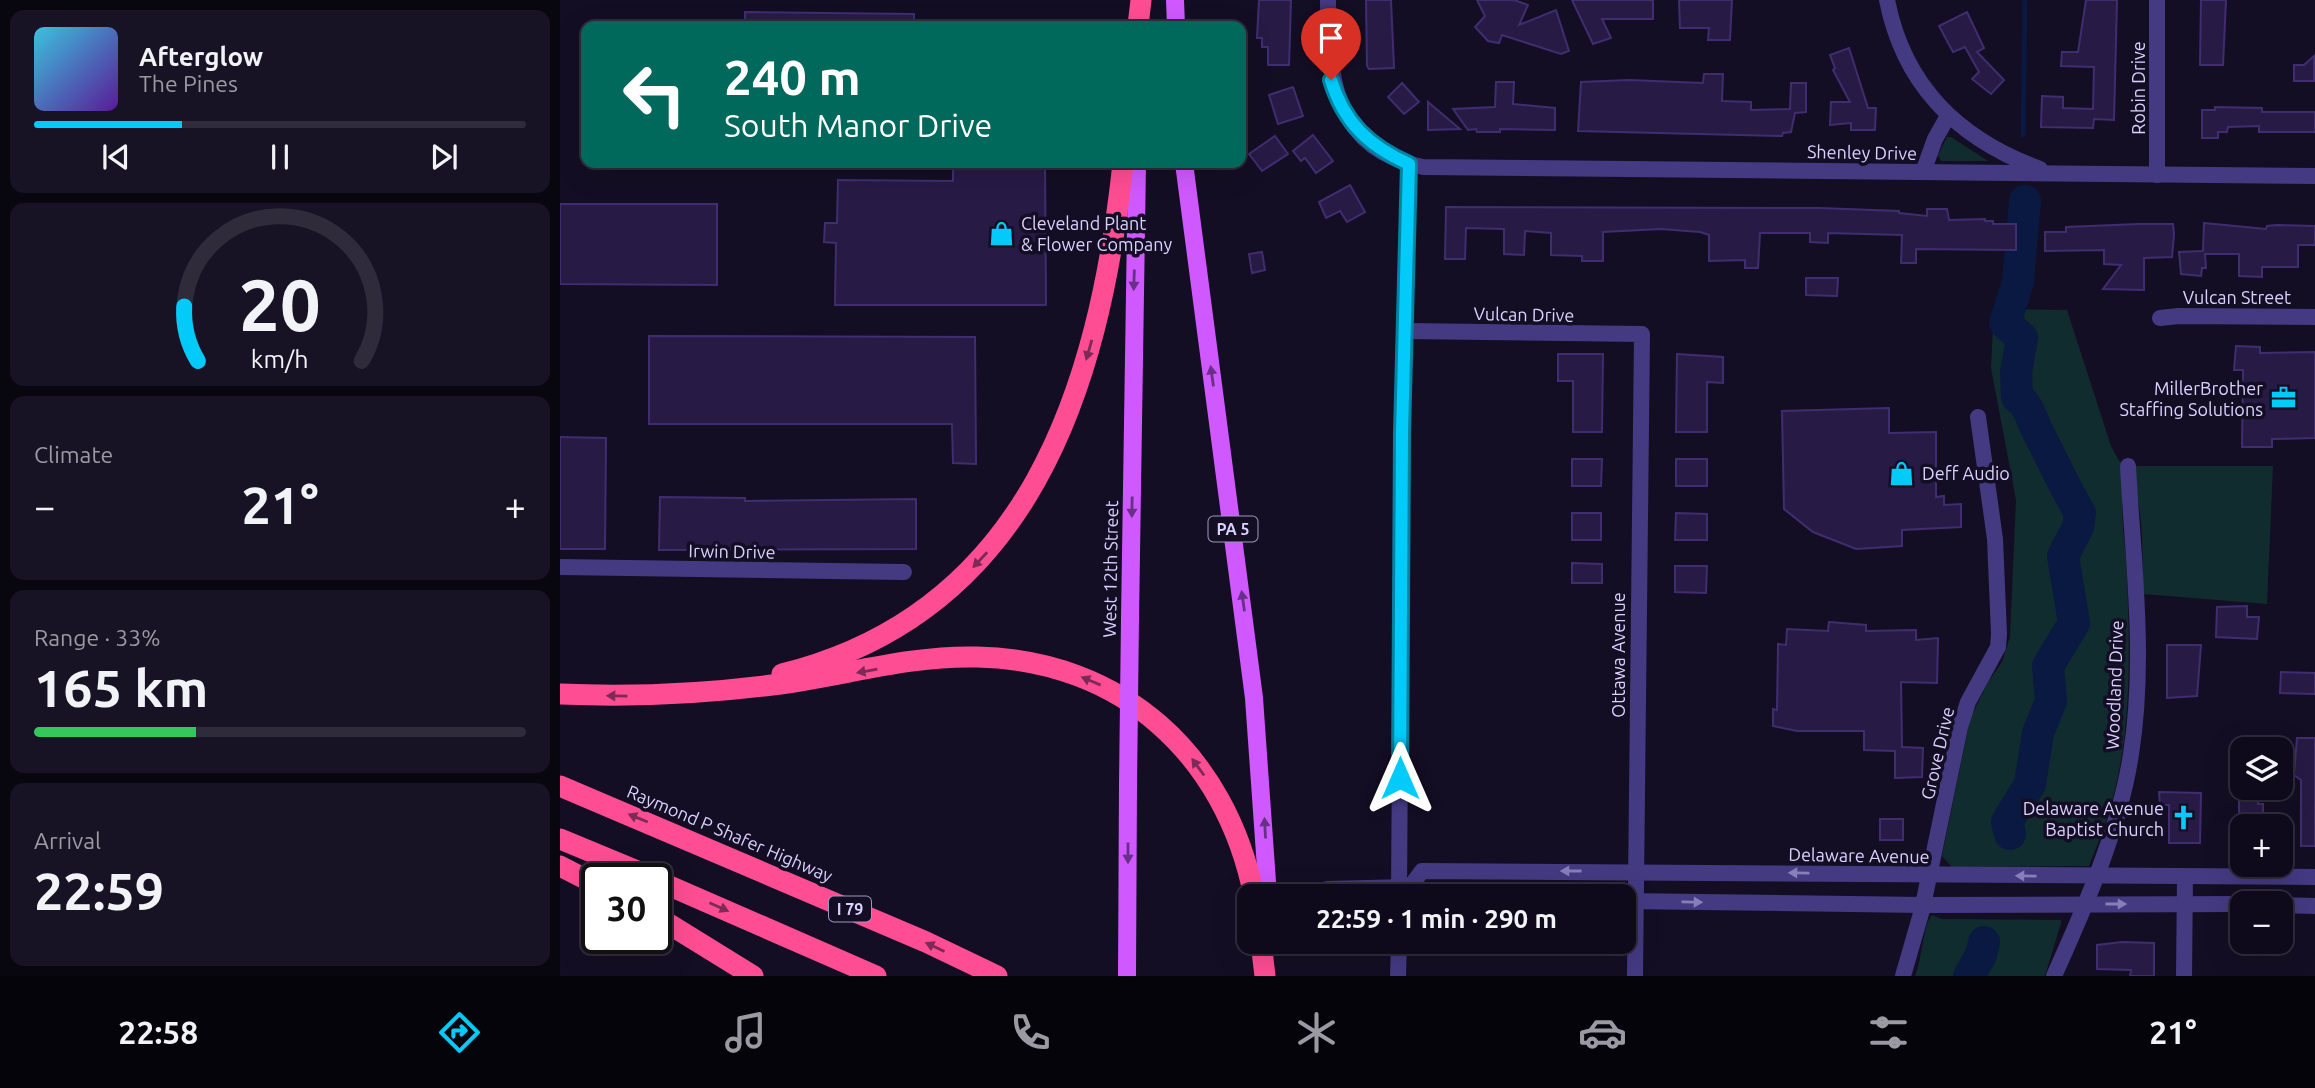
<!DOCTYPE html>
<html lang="en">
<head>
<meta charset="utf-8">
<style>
	body { margin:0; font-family:Ubuntu,sans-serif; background:#181324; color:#f1f3f6; height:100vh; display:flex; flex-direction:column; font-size:26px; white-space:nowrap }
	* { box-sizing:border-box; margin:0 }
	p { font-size:23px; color:#9b9aa3 }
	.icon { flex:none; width:38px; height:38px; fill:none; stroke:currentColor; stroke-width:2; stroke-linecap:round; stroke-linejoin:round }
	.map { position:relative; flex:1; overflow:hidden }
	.panel { display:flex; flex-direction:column; gap:10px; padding:10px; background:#08060f; width:560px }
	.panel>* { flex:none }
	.guide { position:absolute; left:21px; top:21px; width:665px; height:147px; border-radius:14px; box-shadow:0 7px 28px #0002,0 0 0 2px #2f2b3a; background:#00695c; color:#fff; overflow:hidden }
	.buttons { position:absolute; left:1670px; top:737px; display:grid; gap:14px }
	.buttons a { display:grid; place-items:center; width:63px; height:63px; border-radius:14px; background:#0f0a1b; box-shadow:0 7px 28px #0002,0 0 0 2px #2f2b3a; font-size:35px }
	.speed { position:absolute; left:21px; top:863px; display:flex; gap:14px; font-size:35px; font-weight:700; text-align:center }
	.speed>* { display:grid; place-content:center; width:91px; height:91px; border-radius:50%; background:#0f0a1b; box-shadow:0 7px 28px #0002,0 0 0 2px #2f2b3a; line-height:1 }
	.speed .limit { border:4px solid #111; border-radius:10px; background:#fff; color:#111 }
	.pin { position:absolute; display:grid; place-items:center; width:60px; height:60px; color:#fff; margin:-72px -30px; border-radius:50% 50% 50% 0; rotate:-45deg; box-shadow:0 0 7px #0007 }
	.pin .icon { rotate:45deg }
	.me { position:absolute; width:77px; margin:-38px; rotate:0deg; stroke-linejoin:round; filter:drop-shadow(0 0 5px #0008) }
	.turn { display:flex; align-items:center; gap:24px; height:147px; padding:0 28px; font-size:32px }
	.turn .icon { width:91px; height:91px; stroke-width:2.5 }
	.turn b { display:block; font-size:49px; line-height:60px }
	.big { font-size:52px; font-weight:700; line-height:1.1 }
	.panel .card { flex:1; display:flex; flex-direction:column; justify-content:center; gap:10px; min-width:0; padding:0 24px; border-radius:14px; background:#181324 }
	.panel .dial { align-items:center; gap:0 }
	.dial svg { height:182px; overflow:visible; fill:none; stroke:#2f2b3a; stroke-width:7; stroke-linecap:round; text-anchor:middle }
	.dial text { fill:#f1f3f6; stroke:none }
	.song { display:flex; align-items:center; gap:21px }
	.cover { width:84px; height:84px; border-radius:10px; background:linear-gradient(135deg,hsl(190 70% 55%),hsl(270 70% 35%)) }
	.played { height:7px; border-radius:4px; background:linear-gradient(90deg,#02cbfa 30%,#2f2b3a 30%) }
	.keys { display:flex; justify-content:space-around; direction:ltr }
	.heat { display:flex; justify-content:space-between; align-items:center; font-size:38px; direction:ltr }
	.charge { height:10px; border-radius:5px; background:linear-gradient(90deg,#34c759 33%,#2f2b3a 0) }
	.trip { position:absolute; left:677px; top:884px; width:399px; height:70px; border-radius:14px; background:#0f0a1b; box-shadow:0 7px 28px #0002,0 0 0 2px #2f2b3a; font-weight:700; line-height:70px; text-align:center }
	.menu { display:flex; height:112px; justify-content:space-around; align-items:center; background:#06040b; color:#9b9aa3 }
	.menu .icon { width:49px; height:49px }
	.menu .on { color:#02cbfa }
	.menu b { font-size:32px; color:#f1f3f6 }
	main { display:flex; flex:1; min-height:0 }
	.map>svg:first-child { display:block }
</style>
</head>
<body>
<main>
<section class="panel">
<div class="card">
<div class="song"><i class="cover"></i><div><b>Afterglow</b><p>The Pines</p></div></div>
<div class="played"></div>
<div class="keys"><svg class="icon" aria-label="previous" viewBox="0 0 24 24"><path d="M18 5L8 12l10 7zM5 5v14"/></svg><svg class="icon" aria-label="pause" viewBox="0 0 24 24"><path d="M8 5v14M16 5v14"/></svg><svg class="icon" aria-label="next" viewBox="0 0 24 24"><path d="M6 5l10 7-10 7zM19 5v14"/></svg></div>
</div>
<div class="card dial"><svg viewBox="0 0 100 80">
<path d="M14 69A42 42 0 1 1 86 69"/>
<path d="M14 69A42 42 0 0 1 8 45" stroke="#02cbfa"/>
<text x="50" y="56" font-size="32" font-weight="700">20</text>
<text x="50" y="72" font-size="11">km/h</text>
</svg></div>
<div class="card"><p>Climate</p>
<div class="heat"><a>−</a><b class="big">21°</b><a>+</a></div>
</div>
<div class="card"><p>Range · 33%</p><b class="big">165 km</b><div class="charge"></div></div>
<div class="card"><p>Arrival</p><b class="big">22:59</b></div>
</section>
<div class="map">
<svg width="1755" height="976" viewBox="0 0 1755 976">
	<rect width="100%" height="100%" fill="#140e24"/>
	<g fill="#112c2e">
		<path d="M1387,137h4l37,24h-47l-3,-6z"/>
		<path d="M1434,309l73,1 44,136 8,15 9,5h145l-6,138 -124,-10c-1,-41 2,-90 -15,-127 -12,36 -2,73 -1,111 3,76 5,159 -18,233 -5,18 -13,37 -20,55l-137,1 -10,-11 28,-137 18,-37 14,-20 8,-25 6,-137 -25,-132z"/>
		<path d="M1372,915l10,4 119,1v3l-16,53h-130c7,-16 8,-51 17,-61z"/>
	</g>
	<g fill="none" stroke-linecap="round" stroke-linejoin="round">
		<path stroke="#0a1941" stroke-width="5" d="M1463,135l2,-135"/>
		<g stroke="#0a1941" stroke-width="32">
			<path d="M1450,834l-3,-12 23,-38 8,-51 13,-32 -3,-35 26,-43 -11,-67 15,-29 2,-14c-15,-25 -27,-52 -41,-79 -8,-14 -8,-27 -22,-37l-1,-25 6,-34 -17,-15 13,-41 7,-81"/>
			<path d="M1409,976l12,-21 3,-13"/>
		</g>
	</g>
	<g fill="#271a45" stroke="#402d70" stroke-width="2">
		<path d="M699,0h32l-2,65h-21v-18h-6v-9h-5z"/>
		<path d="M806,0h25l3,68 -25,1 -2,-3z"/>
		<path d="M917,0h37l14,5 -9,20 37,-15 13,41 -8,3 -59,-19 -3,8 -11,-2 -13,-14 10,-11z"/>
		<path d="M1012,0h81v19h-51l9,19 -18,6z"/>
		<path d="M1119,0h53l-2,40h-22l1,-12h-29z"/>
		<path d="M1526,0h31l-3,120 -20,-1 -1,9 -52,-1 1,-31 21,1v11l30,1 1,-42 -33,-1 1,-14h16z"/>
		<path d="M1641,0h25l-3,65h-23z"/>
		<path d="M185,12l169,2v12h-169z"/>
		<path d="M1407,12l17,36 -7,4 27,28 -13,14 -19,-15 7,-7 -14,-25 -12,5 -14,-26z"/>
		<path d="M1289,48l19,60h8l-1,22h-24v-7l-21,2 1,-23h19l-17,-32 2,-2 -5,-13z"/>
		<path d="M1754,56v25h-20v-16h10z"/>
		<path d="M1144,74h19l-1,27 29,1v8l39,-1 1,-26h15v29l-11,1 -4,19 -8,1 -1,3 -204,-5 3,-49 48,-2 74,3z"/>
		<path d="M936,82h18l-1,22 42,4v22l-55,-1v3h-23l-1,-3 -8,1 -15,-21 42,-2z"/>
		<path d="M842,83l17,19 -15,12 -16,-17z"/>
		<path d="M733,87l10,29 -25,8 -9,-29z"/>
		<path d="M868,102l32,27 -32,1z"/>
		<path d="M1655,107l47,1v4h53v20h-56v-6l-31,1 -1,5h-9v6h-16v-28h13z"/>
		<path d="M753,135l20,26 -17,12 -11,-15 -4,3 -8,-10z"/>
		<path d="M715,136l13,18 -26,17 -13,-17z"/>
		<path d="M393,163l92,2 1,140h-211l1,-62 -12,-1 1,-19h12l1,-43 115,1z"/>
		<path d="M790,185l15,27 -18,10 -7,-11 -14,7 -7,-16z"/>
		<path d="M0,204h157v81l-157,-1z"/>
		<path d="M886,207l373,1 80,3v2l28,3v-7h20l2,11 36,-1v2h8v3h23v26l-100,-1v14h-15l1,-28 -74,-2v10l-18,-1v-9h-50l-2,35h-13v-8l-36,1v-26l-9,-3 -39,-3 -58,3v29h-21v-5l-31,-1v-22l-26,-2 -1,24 -20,-1v-25l-38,-1 -1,31h-20z"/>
		<path d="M1644,223l62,6 1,-3 10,-1 38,1v19h-17v22h-36v10l-23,-1v-22h-34l1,14h-4l-1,8 -20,-2 -2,-22 24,-1z"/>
		<path d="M1579,224h34l1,10 -2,23 -28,1v32l-41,-1 18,-24 -17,-1v-14l-59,1v-19h21v-5z"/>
		<path d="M702,252l3,18 -13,3 -3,-19z"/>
		<path d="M1246,278h32l-1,18 -31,-1z"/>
		<path d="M89,336l326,1 1,127 -23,-1 -1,-39h-303z"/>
		<path d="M1676,346l24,1v6l55,-1v86l-43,1v8h-30l1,-77h-9z"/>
		<path d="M998,354h45l-1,78h-29v-51h-15z"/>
		<path d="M1117,354l46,3v26l-16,-1v50h-31z"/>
		<path d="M1329,408v25l47,-1v65l8,-1v9l17,-1v23l-59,3v16l-46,3 -43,-17 -29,-23 -2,-98z"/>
		<path d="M0,437l46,1 -1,111h-45z"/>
		<path d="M1012,459h30l-1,27h-29z"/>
		<rect x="1116" y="459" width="31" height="27"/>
		<path d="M100,497l85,1v3l171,-2v50l-257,1z"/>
		<rect x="1012" y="513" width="29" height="27"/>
		<path d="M1116,513l31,1v26h-32z"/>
		<path d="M1012,563l30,1v19h-30z"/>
		<path d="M1115,566h32l-1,27 -31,-1z"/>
		<path d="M1687,606v11h12l-2,22 -41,-2 1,-30z"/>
		<path d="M1269,622l37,3v6l50,-1v10l22,-2 -1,45 -36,-1 1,65 21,1 -1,29 -27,1v-27l-31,-1v-19h-67l-24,-5v-17l4,1 1,-66 8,1 1,-16 41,2z"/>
		<path d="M1607,645h34l-4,51 -30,2z"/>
		<path d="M1721,672l34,1v21l-35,-1z"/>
		<path d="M1737,738h18v108h-14v-66l-7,-5z"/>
		<path d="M1679,788h19v16h5v22h-24z"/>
		<path d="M1599,792l42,1 -1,50h-31v-38h-9z"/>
		<rect x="1320" y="819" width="23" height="21"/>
		<path d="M1562,942l32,1v33h-24l1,-6 -34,-1v-24z"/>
	</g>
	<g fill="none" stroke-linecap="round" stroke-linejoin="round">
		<g stroke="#433a82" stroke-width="16">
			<path d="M768,0c0,76 5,149 95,167l892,9"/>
			<path d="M1327,0c17,87 72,139 153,169"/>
			<path d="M1597,0v175"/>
			<path d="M1363,172l12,-33 13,-23"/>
			<path d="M1600,318l18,-2 137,1"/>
			<path d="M845,331l237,3 -7,642"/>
			<path d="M0,567l344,5"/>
			<path d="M767,889l81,-2"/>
			<path d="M839,896l3,-463 7,-269"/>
			<path d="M859,896l-9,-9 12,-16 893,6"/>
			<path d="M1064,901l299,4 319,-1"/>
			<path d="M1720,905l35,1"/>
			<path d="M838,976l1,-34"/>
			<path d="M1343,976l19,-66 38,-183 8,-25 30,-55 1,-13 -4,-95 -17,-122"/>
			<path d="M1494,976c31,-69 66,-148 77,-222 15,-94 2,-193 -3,-288"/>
			<path d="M1624,976l1,-99"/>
		</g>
		<g stroke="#cf59fe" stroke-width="18">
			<path d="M615,0l1,26"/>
			<path d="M624,163l70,535 14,198"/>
			<path d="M570,619l7,-456"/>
			<path d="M567,976l1,-191"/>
		</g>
		<g stroke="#fe4d92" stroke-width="21">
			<path d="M578,26l3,-26"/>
			<path d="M222,674c247,-61 317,-286 341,-511"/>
			<path d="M0,694c71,3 142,0 212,-9 67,-8 137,-30 205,-28 145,3 249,98 277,239"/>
			<path d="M0,786l366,156 71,34"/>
			<path d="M0,839l94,39"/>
			<path d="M0,866l37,19"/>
			<path d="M96,880l220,96"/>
			<path d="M96,916l97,60"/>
			<path d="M701,942l4,34"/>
		</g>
		<path stroke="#cf59fe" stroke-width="18" d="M568,785l2,-166"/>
	</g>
	<defs><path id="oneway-solid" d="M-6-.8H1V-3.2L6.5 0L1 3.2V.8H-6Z" transform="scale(1.75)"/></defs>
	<g fill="#683086">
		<use href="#oneway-solid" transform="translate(574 280) rotate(92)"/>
		<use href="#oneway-solid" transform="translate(652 376) rotate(-98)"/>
		<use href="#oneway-solid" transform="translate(572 507) rotate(91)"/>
		<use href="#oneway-solid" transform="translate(683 601) rotate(-98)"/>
		<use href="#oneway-solid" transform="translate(705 828) rotate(-93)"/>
		<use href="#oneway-solid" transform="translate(568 853) rotate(90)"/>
	</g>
	<g fill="#7d2a56">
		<use href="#oneway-solid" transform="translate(529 350) rotate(106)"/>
		<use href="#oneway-solid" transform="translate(420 560) rotate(133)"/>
		<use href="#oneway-solid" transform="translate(307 671) rotate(170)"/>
		<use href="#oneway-solid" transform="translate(531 681) rotate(-157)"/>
		<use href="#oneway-solid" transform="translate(57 696) rotate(-179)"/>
		<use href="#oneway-solid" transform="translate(638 767) rotate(-126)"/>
		<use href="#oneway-solid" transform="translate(78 818) rotate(-158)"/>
		<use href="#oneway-solid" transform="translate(159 907) rotate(24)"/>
		<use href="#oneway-solid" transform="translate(375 947) rotate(-155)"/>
	</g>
	<g fill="#877eba">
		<use href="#oneway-solid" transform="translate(1011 871) rotate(-180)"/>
		<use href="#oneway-solid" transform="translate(1239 873) rotate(-179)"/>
		<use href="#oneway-solid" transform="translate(1466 876) rotate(-179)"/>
		<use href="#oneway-solid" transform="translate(1132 902) rotate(1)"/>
		<use href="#oneway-solid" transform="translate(1556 904)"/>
	</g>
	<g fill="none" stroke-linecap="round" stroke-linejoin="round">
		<defs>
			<path id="route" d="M771,80c13,43 38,66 78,84l-7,269 -2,345"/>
		</defs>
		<use href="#route" stroke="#0184a2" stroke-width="18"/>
		<use href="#route" stroke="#02cbfa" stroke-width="12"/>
	</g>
	<defs>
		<symbol id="shop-bare" viewBox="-9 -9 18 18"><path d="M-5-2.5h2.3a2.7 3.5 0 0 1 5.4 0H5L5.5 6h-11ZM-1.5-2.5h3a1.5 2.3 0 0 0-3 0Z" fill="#02cbfa" stroke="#140e24" stroke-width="2.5" paint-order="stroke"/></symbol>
		<symbol id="office-bare" viewBox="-9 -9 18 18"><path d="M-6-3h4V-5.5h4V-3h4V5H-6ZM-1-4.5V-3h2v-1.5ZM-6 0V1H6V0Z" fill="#02cbfa" stroke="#140e24" stroke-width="2.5" paint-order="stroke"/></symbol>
		<symbol id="church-bare" viewBox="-9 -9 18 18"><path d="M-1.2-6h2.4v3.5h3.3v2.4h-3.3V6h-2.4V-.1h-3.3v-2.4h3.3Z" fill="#02cbfa" stroke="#140e24" stroke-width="2.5" paint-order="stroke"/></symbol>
	</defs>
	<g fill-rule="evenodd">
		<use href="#shop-bare" x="424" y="216" width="35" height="35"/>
		<use href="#office-bare" x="1706" y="380" width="35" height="35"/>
		<use href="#shop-bare" x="1324" y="456" width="35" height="35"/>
		<use href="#church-bare" x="1606" y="800" width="35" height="35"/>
	</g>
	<g text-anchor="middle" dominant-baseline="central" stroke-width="7" stroke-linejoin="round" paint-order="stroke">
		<g fill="#140e24" stroke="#9f96bd" stroke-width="2">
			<rect x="648.5" y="516.5" width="49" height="25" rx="5"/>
			<rect x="269" y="896.5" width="42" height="25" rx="5"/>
		</g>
		<g font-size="16" font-weight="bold" fill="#dbd1ff">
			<text x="673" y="529">PA 5</text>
			<text x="290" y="909">I 79</text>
		</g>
		<g font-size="18" fill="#dbd1ff" stroke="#140e24">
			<text transform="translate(1578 88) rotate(-90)">Robin Drive</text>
			<text transform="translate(1302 152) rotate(1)">Shenley Drive</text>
			<text x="1677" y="297">Vulcan Street</text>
			<text transform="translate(964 314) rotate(1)">Vulcan Drive</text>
			<text transform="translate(172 551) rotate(1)">Irwin Drive</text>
			<text transform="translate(550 569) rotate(-89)">West 12th Street</text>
			<text transform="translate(1058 655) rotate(-90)">Ottawa Avenue</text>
			<text transform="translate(1554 685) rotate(-88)">Woodland Drive</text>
			<text transform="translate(1377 753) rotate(-77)">Grove Drive</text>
			<text transform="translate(170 833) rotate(23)">Raymond P Shafer Highway</text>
			<text transform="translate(1299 855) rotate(1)">Delaware Avenue</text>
		</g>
		<g font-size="18" fill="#dbd1ff" stroke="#140e24" text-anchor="start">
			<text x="461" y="223">Cleveland Plant<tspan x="461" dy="21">&amp; Flower Company</tspan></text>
			<text x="1703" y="388" text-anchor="end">MillerBrother<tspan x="1703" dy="21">Staffing Solutions</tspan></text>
			<text x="1362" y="473">Deff Audio</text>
			<text x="1604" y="808" text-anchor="end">Delaware Avenue<tspan x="1604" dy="21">Baptist Church</tspan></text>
		</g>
	</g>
</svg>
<div class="buttons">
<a><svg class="icon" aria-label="layers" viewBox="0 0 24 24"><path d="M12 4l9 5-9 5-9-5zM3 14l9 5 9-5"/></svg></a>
<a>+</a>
<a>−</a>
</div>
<div class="speed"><div class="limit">30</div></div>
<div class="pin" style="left:771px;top:80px;background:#d93025"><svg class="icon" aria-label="arrive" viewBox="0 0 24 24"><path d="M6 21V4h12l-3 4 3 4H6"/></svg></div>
<svg class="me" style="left:840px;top:778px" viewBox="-20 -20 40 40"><path d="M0-17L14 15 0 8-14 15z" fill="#02cbfa" stroke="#fff" stroke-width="4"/></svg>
<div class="trip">22:59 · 1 min · 290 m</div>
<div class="guide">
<div class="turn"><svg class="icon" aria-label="left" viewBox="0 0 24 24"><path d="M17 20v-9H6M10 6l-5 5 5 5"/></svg><div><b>240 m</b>South Manor Drive</div></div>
</div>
</div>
</main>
<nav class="menu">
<b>22:58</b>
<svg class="icon on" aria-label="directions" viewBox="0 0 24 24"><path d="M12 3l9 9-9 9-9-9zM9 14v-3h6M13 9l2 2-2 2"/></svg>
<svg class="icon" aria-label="music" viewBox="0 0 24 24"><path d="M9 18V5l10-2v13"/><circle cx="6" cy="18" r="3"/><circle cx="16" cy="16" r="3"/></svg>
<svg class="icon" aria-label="phone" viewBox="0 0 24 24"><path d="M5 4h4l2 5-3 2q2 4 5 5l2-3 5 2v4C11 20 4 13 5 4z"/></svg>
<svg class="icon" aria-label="climate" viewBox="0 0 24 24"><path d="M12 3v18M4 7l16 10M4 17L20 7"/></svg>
<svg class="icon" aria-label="car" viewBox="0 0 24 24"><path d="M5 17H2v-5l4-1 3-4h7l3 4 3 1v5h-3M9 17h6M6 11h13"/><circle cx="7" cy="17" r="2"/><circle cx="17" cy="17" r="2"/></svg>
<svg class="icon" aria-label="filters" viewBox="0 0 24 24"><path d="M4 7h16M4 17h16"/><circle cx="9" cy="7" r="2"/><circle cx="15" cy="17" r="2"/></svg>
<b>21°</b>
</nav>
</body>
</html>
